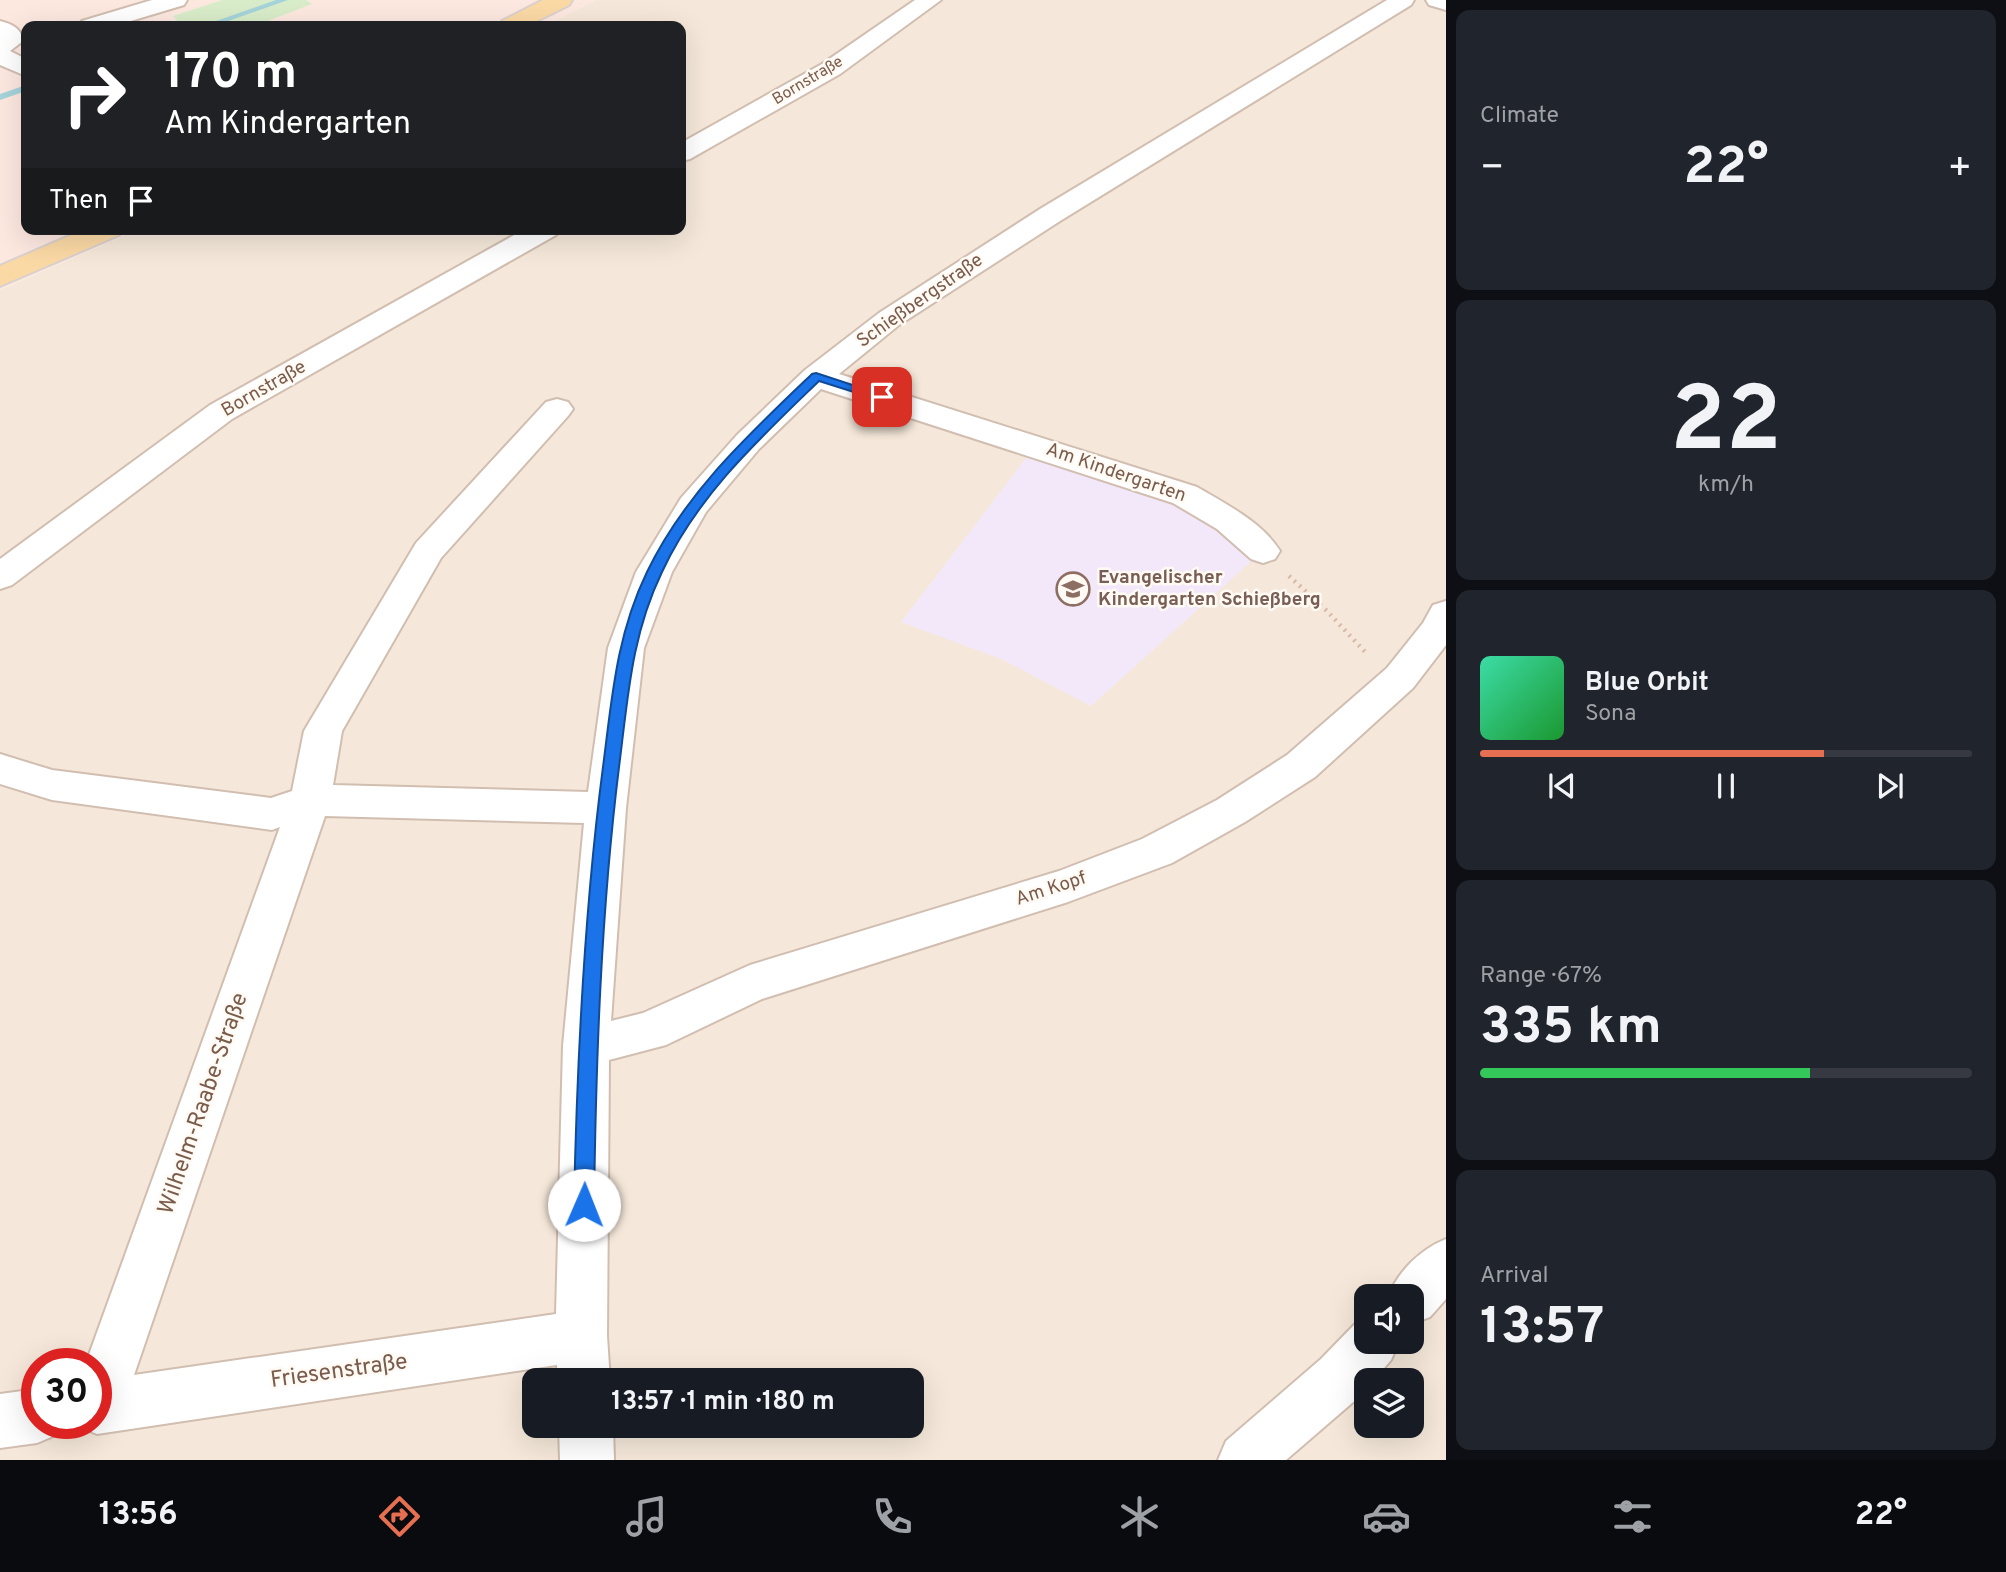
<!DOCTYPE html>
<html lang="en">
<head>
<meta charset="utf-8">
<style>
	body { margin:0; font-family:Overpass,sans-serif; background:#20242c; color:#f1f3f6; height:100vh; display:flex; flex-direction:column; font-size:26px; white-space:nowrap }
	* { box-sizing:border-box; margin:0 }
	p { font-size:23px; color:#9ea1a6 }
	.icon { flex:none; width:38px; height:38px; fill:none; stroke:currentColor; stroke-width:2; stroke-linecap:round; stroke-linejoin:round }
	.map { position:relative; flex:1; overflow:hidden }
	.sheet { display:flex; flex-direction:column; gap:10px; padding:10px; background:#0d0f14; width:560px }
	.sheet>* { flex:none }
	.top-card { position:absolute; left:21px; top:21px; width:665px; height:214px; border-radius:14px; box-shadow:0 7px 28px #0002; background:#202124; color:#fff; overflow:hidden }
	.buttons { position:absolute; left:1354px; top:1284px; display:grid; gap:14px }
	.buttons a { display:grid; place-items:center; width:70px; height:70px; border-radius:14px; background:#171b24; box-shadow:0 7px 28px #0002; font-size:35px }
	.speed { position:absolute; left:21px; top:1348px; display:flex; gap:14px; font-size:35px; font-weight:700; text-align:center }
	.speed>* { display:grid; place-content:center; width:91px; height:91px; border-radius:50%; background:#171b24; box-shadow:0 7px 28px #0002; line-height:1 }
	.speed .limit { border:10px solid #d22; background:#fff; color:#111 }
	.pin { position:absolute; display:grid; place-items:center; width:60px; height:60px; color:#fff; margin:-30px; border-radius:14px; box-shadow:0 4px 10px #0006 }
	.me { position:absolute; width:77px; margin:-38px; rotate:1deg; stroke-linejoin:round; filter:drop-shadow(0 0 5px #0008) }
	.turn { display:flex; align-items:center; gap:24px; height:147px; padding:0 28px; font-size:32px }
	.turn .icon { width:91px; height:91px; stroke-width:2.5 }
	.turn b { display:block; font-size:49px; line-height:60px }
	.then { display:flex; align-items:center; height:66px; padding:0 28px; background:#0003; gap:14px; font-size:26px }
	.big { font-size:52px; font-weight:700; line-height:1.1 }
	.sheet .card { flex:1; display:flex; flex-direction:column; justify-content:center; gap:10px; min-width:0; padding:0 24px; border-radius:14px; background:#20242c }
	.sheet .dial { align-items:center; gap:0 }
	.dial b { font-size:91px; line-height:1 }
	.song { display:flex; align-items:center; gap:21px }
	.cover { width:84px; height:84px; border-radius:10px; background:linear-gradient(135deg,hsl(160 70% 55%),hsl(130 70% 35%)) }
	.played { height:7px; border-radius:4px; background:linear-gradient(90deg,#e76f51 70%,#363941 70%) }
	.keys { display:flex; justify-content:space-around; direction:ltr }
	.heat { display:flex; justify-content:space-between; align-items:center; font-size:38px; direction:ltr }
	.charge { height:10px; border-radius:5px; background:linear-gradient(90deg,#34c759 67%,#363941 0) }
	.trip { position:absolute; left:522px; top:1368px; width:402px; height:70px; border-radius:14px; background:#171b24; box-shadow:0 7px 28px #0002; font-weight:700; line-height:70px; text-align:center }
	.dock { display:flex; height:112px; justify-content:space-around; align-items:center; background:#090b0e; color:#9ea1a6 }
	.dock .icon { width:49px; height:49px }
	.dock .active { color:#e76f51 }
	.dock b { font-size:32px; color:#f1f3f6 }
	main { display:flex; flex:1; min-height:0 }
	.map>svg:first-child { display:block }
</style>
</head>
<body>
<main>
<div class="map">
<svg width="1446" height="1460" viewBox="0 0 1446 1460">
	<rect width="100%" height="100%" fill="#fdf6ec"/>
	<path fill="#f5e8da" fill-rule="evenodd" d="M595,0h851v1460h-1446v-1170l139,-61h542v-203h-136zM1367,1297h45v45h-45zM37,1363h59v60h-59zM534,1381h378v45h-378zM1367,1381h45v45h-45z"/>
	<g fill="#fde8e0">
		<path d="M0,0h222l-48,16 4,3 -22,7h-130v203h113l-139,61z"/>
		<path d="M306,0h289l-50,26h-290l56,-22z"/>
	</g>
	<path fill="#f3e8fa" d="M1030,453l112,35 47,23 68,45 -166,150 -90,-47 -100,-37z"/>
	<path fill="#d8ecc9" d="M222,0h84l6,4 -57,22h-99l21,-6 -4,-4z"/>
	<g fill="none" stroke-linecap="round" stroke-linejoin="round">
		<g fill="#a5d3da" fill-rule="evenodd">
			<path d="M276,0h12l-74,26h-12z"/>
			<path d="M26,85v6l-26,9v-6z"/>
		</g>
		<defs>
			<g id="minor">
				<path d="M152,0h35l-3,5 -70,21h-36l4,-5z"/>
				<path d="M915,0h26l-101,74 -150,85 -9,2v-18l141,-79z"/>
				<path d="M1387,0h27l-3,5 -351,216 -161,104 -60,49 358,113c29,17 65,35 83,64l-5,8 -12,4 -12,-4 -34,-30 -44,-26 -352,-114 -62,60 -53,63 -34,60 -28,76 -18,160 -15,213 32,-8 107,-48 309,-94 83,-32 75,-39 70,-45 100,-87 36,-45 10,-18 13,-4v44l-33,43 -98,89 -70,45 -73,41 -104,39 -306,97 -96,46 -57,15 -2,276 3,45h-52l-1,-16 -460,69 -20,-8 -1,-3h20v-60h-10l194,-536 -8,3 -220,-30 -52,-16v-30l52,16 219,28 21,-7 12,-60 112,-188 130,-141 11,-3 11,3 5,7 -5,7 -127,142 -99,173 -9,54 255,7 20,-144 28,-76 45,-74 56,-63 68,-65 74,-57 161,-104zM325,816l259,7 -21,223 -7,268 -422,61z"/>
				<path d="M1426,0h20v10l-17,-5z"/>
				<path d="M0,21c12,3 21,7 23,20l-13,10 16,8v17l-26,-11z"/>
				<path d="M525,229h35l-4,6 -324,184 -220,166 -12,4v-30l210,-154z"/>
				<path d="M1446,1239v60l-16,18 -18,7v-27h-24c10,-26 33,-48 58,-58z"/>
				<path d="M1367,1319v23h32l-8,18 -18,21h-6v6l-8,10 -73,63h-68l8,-19 95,-82 34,-35z"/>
				<path d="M37,1389v34h24l-5,12 -19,8 -37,5v-54z"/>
				<path d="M559,1426h54l1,34h-54z"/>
			</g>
			<g id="major">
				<path d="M543,0h29l-3,5 -42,21h-29l4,-5z"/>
				<path d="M85,229h38l-4,6 -119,51v-20z"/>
			</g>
		</defs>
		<use href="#minor" stroke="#d1beb0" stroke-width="4"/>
		<use href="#major" stroke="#dad1cd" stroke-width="4"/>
		<path stroke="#d9b8a5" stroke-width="4.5" stroke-dasharray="2 5" stroke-linecap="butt" d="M1289,576l38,35 40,43"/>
		<use href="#minor" fill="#fff" fill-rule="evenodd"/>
		<use href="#major" fill="#fbd9a5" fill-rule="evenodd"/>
	</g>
	<path fill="#1a73e8" stroke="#114b97" stroke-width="2" d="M816,373l73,24 -7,4 -63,-20c-60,58 -122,115 -157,191 -31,64 -34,126 -43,195 -18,145 -23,291 -25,438l-3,6 -7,3 -8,-3 -2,-6c3,-147 10,-293 29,-438 9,-69 13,-131 44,-195 38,-79 102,-138 165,-198z"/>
	<defs>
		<symbol id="school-ring" viewBox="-11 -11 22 22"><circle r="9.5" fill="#fffaf3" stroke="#8d6e63" stroke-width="1.5"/><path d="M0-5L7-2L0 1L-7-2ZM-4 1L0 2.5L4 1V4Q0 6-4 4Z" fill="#8d6e63"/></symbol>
	</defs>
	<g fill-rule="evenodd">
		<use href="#school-ring" x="1054" y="570" width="38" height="38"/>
	</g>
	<g text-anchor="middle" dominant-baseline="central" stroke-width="5" stroke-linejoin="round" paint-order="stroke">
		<g font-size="16" fill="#7a5c4d" stroke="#fffaf3">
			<text transform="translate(808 81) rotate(-31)">Bornstraße</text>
		</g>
		<g font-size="19" fill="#7a5c4d" stroke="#fffaf3">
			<text transform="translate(920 301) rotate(-35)">Schießbergstraße</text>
			<text transform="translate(264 389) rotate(-30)">Bornstraße</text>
			<text transform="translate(1116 473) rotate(19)">Am Kindergarten</text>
			<text transform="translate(1051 889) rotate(-18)">Am Kopf</text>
		</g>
		<g font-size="19" font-weight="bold" fill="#785e54" stroke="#fffaf3" text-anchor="start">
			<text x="1098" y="578">Evangelischer<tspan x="1098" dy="22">Kindergarten Schießberg</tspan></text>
		</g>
		<g font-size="23" fill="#7a5c4d" stroke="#fffaf3">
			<text transform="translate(204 1104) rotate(-71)">Wilhelm-Raabe-Straße</text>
			<text transform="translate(339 1372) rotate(-8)">Friesenstraße</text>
		</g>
	</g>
</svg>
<div class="buttons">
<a><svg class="icon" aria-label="sound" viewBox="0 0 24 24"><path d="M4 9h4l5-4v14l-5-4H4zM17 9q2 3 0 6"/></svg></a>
<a><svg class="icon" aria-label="layers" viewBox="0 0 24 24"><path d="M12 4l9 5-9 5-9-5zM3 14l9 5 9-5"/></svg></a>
</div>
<div class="speed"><div class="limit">30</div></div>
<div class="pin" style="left:882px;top:397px;background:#d93025"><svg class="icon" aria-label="arrive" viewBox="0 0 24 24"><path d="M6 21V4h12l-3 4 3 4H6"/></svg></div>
<svg class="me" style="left:584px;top:1205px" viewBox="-20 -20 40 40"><circle r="19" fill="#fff"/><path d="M0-13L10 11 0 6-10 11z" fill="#1a73e8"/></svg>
<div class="trip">13:57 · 1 min · 180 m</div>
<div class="top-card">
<div class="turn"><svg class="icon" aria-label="right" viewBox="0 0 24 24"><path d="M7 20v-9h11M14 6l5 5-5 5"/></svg><div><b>170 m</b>Am Kindergarten</div></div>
<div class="then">Then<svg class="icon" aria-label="arrive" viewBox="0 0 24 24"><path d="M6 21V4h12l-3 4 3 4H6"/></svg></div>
</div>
</div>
<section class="sheet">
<div class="card"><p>Climate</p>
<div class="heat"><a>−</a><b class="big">22°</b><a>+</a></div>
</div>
<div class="card dial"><b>22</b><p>km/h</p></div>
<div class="card">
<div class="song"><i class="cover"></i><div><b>Blue Orbit</b><p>Sona</p></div></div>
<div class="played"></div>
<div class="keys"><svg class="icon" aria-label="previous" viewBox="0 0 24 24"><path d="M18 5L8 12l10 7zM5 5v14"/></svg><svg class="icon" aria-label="pause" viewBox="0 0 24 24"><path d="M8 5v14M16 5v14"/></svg><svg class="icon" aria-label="next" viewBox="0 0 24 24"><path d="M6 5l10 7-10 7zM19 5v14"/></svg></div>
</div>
<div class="card"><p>Range · 67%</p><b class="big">335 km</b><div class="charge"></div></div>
<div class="card"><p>Arrival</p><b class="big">13:57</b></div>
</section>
</main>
<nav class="dock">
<b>13:56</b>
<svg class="icon active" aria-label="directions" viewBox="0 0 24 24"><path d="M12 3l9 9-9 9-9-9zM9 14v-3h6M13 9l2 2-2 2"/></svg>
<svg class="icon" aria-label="music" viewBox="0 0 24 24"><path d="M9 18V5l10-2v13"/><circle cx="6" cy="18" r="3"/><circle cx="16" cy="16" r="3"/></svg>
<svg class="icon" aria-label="phone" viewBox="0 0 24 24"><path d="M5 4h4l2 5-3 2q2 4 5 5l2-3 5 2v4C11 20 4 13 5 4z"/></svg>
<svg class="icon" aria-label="climate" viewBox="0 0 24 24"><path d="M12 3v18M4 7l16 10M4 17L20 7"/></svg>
<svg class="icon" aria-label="car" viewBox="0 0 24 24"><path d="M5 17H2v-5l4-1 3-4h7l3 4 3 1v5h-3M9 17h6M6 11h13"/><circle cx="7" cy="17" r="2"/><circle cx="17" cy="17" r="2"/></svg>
<svg class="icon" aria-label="filters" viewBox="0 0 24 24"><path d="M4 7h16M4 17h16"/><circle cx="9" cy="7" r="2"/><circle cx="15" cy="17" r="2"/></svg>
<b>22°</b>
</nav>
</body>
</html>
